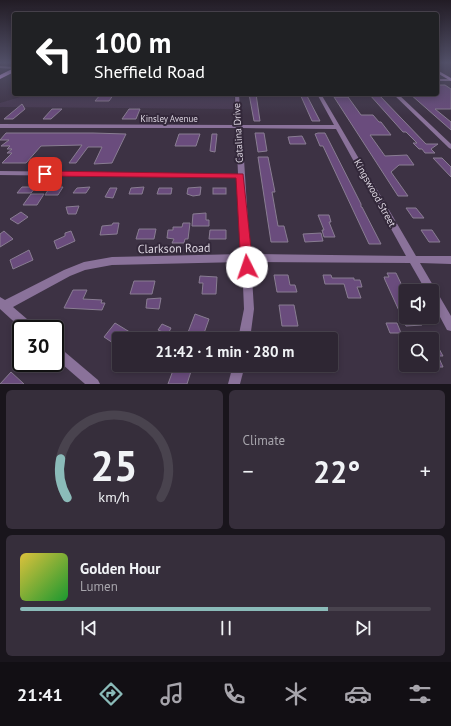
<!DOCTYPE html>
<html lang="en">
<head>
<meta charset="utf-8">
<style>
	body { margin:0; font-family:"PT Sans",sans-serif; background:#362e3b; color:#f1f3f6; height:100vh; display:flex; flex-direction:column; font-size:15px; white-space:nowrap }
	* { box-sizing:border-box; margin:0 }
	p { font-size:13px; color:#a7a5ac }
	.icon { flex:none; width:22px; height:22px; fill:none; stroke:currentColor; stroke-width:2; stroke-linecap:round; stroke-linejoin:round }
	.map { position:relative; height:384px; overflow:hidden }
	.panel { display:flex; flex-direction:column; gap:6px; padding:6px; background:#19151c; flex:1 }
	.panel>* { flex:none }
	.banner { position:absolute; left:12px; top:12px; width:427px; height:84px; border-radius:4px; box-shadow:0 2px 6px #0003,0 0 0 1px #49434e; background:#202124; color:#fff; overflow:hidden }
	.fabs { position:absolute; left:399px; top:284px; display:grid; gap:8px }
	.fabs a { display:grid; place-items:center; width:40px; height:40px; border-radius:4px; background:#2e2633; box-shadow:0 2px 6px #0003,0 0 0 1px #49434e; font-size:20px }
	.speed { position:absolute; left:12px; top:320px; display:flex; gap:8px; font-size:20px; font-weight:700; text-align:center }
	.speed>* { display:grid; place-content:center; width:52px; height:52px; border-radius:50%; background:#2e2633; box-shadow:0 2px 6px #0003,0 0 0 1px #49434e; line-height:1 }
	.speed .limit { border:2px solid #111; border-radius:6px; background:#fff; color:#111 }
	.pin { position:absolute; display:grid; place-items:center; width:34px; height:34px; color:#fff; margin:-17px; border-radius:8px; box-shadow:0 2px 6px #0006 }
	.me { position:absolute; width:44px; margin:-22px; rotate:356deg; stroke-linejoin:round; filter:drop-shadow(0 0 3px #0008) }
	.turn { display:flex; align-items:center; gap:14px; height:84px; padding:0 16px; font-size:18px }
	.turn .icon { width:52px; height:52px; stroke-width:2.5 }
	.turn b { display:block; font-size:28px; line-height:34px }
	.big { font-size:30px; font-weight:800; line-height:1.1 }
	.panel .tile { flex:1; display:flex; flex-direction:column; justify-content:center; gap:6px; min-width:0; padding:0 14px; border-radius:6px; background:#362e3b }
	.panel .dial { align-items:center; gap:0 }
	.dial svg { height:104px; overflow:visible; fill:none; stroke:#49434e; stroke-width:7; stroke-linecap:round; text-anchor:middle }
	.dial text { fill:#f1f3f6; stroke:none }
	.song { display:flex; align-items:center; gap:12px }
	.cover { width:48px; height:48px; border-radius:6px; background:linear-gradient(135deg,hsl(50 70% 55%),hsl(130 70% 35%)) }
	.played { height:4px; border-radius:2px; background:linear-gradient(90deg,#8bbbb9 75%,#49434e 75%) }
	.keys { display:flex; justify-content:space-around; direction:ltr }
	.heat { display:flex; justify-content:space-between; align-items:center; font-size:22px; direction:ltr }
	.panel .tiles { flex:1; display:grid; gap:6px; grid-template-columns:1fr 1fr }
	.tile:last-child { grid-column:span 2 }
	.trip { position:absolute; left:112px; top:332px; width:226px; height:40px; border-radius:4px; background:#2e2633; box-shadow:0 2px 6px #0003,0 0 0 1px #49434e; font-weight:800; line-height:40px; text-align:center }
	.dock { display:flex; height:64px; justify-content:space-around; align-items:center; background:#120f14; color:#a7a5ac }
	.dock .icon { width:28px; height:28px }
	.dock .active { color:#8bbbb9 }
	.dock b { font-size:18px; color:#f1f3f6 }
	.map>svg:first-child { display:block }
</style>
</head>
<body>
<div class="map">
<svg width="451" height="384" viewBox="0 0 451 384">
	<rect width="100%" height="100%" fill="#3d3244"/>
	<path fill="#473951" d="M30,94h204v15l-234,-2v-4z"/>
	<g fill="#6a4c7d" stroke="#897d92">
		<path d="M437,85h8l6,4v20h-16l16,13v8l-41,-36 27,2z"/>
		<path d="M101,94h13l-5,7h-14z"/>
		<path d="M249,94h7l4,27h-6z"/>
		<path d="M300,94h6l14,27h-8z"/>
		<path d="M369,94h9l48,50h12l-7,5 4,4h-10l-3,-4h-3l-6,-6h4l-11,-11h-3z"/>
		<path d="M334,97h14l13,18h12l6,7h2l10,13h-21l15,21 22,-1 7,10h-15l-8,7 17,24h-10z"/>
		<path d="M22,104l3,5 -12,10h-9z"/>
		<path d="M52,109h10l-11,10h-8z"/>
		<path d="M129,109h11l-4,10h-14z"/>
		<path d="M6,133h87l33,1 -14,29 -18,1 8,-17h-14l-12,16h-7l13,-18 -41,1 -15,17h-24l10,-10h-5l5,-4h-5l3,-3h-9l8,-6h-9z"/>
		<path d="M255,133h9l3,18 -9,1z"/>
		<path d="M318,133h7l36,71v3h1l19,37h-12l-46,-98h-3l-5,-12z"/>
		<path d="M179,134h21l-4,12h-21z"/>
		<path d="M212,134h5l-2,18 -5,-1z"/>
		<path d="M302,136l4,8h-16l-2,-7z"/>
		<path d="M258,157h10l7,35h-3l6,34h6l4,16h-17z"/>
		<path d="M433,158h9l9,9v10z"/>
		<path d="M22,187h14l-5,6h-14z"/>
		<path d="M50,187h13l-5,8h-13z"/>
		<path d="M90,187l-4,6h-13l4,-5z"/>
		<path d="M144,187l-2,7h-13l2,-6z"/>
		<path d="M201,187l-1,8 -7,1 -6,-2 1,-6z"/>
		<path d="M110,188h7l-4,10 -8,-1z"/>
		<path d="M159,188h13l-1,6h-14z"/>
		<rect x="213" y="188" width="13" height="6"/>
		<path d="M31,194h13l-7,11h-14z"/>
		<path d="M79,206l-3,8h-8l-2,-7z"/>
		<path d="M406,208h10l8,10h-11z"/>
		<path d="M21,212l7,5 -10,7 -8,-5z"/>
		<path d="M206,213v7h3v6h-17l1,-12z"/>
		<path d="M318,215h11l2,7h-2l6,15h-11l-2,-7h2z"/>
		<path d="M113,223h6l-2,11 -17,1 2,-9 10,-1z"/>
		<path d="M183,223h7l-2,16h-3l-1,4h-12l2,-4 -7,-1 1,-8h5v-3h9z"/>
		<path d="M139,229h17l-2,10h-18z"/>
		<path d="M210,230h16v9h-17z"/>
		<path d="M421,230h11l8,12h-11z"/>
		<path d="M4,231l9,8 -13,8v-13z"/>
		<path d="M71,231l4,10 -18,8 -3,-8 11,-5v-3z"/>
		<path d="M321,233l2,8 -18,1 -2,-8z"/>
		<path d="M29,250l4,10 -20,9 -3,-9z"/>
		<path d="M387,273h9l10,21v23h12l4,8 -16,1 -21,-46 -1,-3h5z"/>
		<path d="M274,275h14l2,10h5l2,7h-20z"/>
		<path d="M323,275h8l1,3h22v2h6l2,7h-5l4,11h-13l-4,-14h-19z"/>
		<path d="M200,276l17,1 -1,17h-14l1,-11h-4z"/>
		<path d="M134,281h21l-3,13h-22z"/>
		<path d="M73,290h14l-4,9 19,1 -1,3h4l-3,7 -38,-2z"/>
		<path d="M161,298l-2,11 -13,-1 1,-9z"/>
		<path d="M279,305h15l4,21h-16z"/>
		<path d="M195,314l14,5 -7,20 -15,-4z"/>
		<path d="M115,323l18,11 -4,5h-10v8l-15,-10z"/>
		<path d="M386,323h11l4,10h-11z"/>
		<path d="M162,324l9,4 -3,6 -10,-4z"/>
		<path d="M432,336l11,20h-5l5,11h-11z"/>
		<path d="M175,365h18l-6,19h-19z"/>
		<path d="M11,372l13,12h-24z"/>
	</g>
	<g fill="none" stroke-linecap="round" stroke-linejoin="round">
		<g fill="#8a729a" fill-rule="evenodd">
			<path d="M0,66l14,1v2l-14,-1z"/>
			<rect x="437" y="79" width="14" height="2"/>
			<path d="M235,94h4l2,31h93l-17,-31h4l95,162h35v8l-31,-1 31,53v15l-4,-1 -15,-28v-11h-6l-16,-28 -159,-1 3,47 -4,30h-12l6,-30 -2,-47 -130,3 -27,5 -15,6 -57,31 21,18 1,4h-13l-22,-20v-12l5,3 59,-30 20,-8 28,-5 130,-3 -4,-76 -238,-3v-4l238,3 -2,-46h-236v-4l236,1zM242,128l94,1 70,127 -156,-2z"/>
			<path d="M393,94h5l53,50v5l-2,-1z"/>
			<path d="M55,345l4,2 39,33 2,4h-15l-30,-26z"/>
			<path d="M233,365h12l-5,19h-12z"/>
		</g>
		<path fill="#b892d1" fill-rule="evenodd" d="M437,70l14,8v3l-14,-8z"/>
		<path fill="#dcabfc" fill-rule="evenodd" d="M14,68v4l-14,7v-4z"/>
	</g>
	<linearGradient id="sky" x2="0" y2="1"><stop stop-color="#221c25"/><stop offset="0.54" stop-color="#514f67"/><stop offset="1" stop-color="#514f67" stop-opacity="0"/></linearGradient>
	<rect width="451" height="116" fill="url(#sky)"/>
	<path fill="#e11d48" stroke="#92132f" d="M45,171l198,3 10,93 -2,4 -4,1 -4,-1 -2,-4 -5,-89 -194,-2 -1,-2z"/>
	<g text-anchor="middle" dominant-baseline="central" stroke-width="4" stroke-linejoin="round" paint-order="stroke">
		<g font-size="9" fill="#ddd6e1" stroke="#33283a">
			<text x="169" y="118">Kinsley Avenue</text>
		</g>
		<g font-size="10" fill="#ddd6e1" stroke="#33283a">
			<text transform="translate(238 133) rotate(-93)">Catalina Drive</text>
			<text transform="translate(375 193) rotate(61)">Kingswood Street</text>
		</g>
		<g font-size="12" fill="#ddd6e1" stroke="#33283a">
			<text transform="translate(174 248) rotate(-1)">Clarkson Road</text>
		</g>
	</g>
</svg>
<div class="fabs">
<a><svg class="icon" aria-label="sound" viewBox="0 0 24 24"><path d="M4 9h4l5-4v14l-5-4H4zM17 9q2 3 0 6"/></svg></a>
<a><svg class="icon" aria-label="search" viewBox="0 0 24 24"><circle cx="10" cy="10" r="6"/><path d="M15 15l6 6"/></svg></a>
</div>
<div class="speed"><div class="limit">30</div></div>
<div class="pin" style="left:45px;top:174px;background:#d93025"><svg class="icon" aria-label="arrive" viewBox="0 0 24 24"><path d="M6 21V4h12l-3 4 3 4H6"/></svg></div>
<svg class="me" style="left:247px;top:267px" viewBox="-20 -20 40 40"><circle r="19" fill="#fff"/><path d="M0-13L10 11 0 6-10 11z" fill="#e11d48"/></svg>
<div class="trip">21:42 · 1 min · 280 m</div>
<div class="banner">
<div class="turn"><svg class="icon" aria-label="left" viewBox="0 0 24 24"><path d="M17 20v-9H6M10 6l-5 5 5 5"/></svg><div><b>100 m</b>Sheffield Road</div></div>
</div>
</div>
<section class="panel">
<div class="tiles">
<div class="tile dial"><svg viewBox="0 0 100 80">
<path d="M14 69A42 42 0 1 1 86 69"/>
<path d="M14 69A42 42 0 0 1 9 39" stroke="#8bbbb9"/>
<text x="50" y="56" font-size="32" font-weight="700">25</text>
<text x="50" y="72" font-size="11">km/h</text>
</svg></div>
<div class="tile"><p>Climate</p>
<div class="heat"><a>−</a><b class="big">22°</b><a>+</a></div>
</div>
<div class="tile">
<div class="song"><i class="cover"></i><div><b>Golden Hour</b><p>Lumen</p></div></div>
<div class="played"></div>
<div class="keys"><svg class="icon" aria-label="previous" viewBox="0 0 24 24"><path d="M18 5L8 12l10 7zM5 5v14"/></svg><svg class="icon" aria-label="pause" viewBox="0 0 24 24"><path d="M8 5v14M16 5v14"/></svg><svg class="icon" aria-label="next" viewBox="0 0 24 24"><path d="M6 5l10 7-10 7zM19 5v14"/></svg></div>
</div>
</div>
</section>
<nav class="dock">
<b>21:41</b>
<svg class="icon active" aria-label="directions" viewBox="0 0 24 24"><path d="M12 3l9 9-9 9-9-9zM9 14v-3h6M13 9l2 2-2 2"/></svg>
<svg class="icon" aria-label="music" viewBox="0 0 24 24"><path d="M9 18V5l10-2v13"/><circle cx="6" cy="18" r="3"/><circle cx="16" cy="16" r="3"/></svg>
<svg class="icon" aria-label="phone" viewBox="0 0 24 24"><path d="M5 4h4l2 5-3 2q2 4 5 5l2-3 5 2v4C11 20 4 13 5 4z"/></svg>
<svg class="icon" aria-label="climate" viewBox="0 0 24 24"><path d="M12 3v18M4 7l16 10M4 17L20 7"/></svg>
<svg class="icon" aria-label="car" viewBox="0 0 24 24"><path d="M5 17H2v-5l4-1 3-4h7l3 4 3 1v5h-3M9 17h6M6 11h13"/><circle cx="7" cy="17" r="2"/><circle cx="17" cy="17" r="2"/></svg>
<svg class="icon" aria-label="filters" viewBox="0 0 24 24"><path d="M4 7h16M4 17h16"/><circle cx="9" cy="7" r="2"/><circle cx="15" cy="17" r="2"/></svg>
</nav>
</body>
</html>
